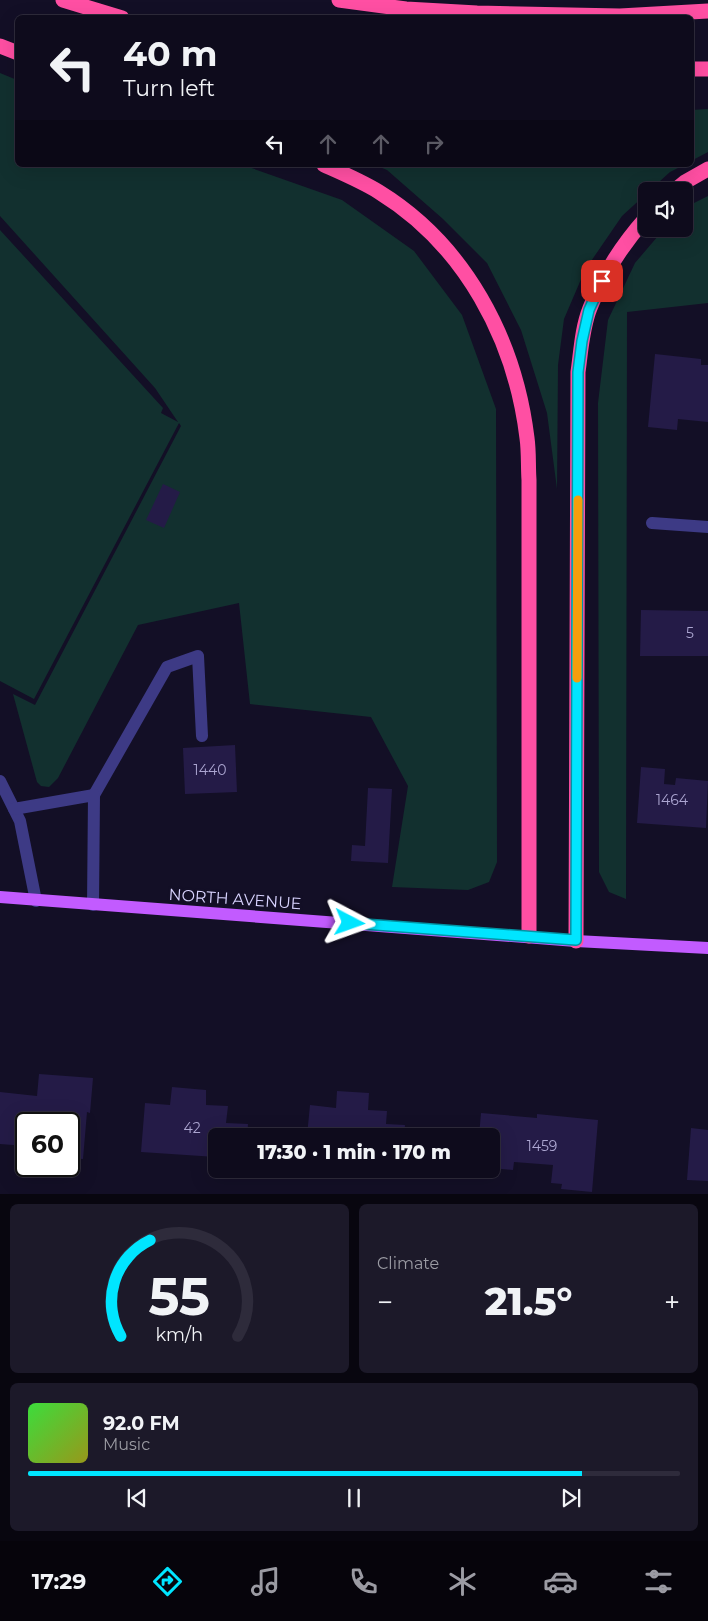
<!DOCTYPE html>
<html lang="en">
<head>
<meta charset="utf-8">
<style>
	body { margin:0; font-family:Montserrat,sans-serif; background:#1c1929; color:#f1f3f6; height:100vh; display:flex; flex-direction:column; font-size:19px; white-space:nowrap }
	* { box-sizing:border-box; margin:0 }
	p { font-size:16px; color:#9b9ba3 }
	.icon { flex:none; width:28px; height:28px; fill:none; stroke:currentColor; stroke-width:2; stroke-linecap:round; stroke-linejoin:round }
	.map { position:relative; height:1194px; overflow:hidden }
	.side { display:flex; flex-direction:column; gap:10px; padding:10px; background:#08060f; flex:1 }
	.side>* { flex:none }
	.guide { position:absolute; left:15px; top:15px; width:679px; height:152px; border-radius:8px; box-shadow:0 5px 20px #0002,0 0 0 1px #2e2b3b; background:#0e0b1c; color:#f1f3f6; overflow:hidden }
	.controls { position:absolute; left:638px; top:182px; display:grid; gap:10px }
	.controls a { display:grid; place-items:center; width:55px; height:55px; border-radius:8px; background:#0e0b1c; box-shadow:0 5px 20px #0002,0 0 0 1px #2e2b3b; font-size:25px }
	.speed { position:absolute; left:15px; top:1112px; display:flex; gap:10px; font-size:25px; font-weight:700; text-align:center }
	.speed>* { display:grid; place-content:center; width:65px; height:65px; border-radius:50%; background:#0e0b1c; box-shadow:0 5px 20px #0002,0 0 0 1px #2e2b3b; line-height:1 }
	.speed .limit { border:2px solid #111; border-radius:8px; background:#fff; color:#111 }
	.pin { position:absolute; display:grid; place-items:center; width:42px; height:42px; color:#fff; margin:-21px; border-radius:10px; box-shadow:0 2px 8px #0006 }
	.me { position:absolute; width:55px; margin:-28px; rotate:94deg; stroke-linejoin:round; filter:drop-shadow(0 0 4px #0008) }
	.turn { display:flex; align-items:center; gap:18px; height:105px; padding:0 25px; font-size:22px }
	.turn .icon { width:65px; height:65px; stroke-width:2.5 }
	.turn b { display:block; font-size:35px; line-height:42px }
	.lanes { display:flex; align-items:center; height:48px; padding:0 25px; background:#0003; justify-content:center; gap:25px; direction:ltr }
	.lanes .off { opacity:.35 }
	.big { font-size:38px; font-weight:800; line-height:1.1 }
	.side .widget { flex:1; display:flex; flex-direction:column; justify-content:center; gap:8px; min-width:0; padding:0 18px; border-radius:8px; background:#1c1929 }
	.side .dial { align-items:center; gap:0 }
	.dial svg { height:130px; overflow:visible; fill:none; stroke:#2e2b3b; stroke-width:7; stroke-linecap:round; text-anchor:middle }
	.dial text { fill:#f1f3f6; stroke:none }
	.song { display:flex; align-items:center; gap:15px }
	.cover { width:60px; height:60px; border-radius:8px; background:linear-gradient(135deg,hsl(120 70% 55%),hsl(60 70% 35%)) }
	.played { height:5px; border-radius:2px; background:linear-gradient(90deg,#00e5ff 85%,#2e2b3b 85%) }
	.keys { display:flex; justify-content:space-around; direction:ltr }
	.heat { display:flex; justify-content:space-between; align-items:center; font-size:28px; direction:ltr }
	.side .tiles { flex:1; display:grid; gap:10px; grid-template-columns:1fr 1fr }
	.widget:last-child { grid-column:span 2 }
	.trip { position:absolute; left:208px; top:1128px; width:292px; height:50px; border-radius:8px; background:#0e0b1c; box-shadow:0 5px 20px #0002,0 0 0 1px #2e2b3b; font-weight:800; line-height:50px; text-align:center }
	.tab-bar { display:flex; height:80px; justify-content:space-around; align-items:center; background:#06040b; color:#9b9ba3 }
	.tab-bar .icon { width:35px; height:35px }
	.tab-bar .current { color:#00e5ff }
	.tab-bar b { font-size:22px; color:#f1f3f6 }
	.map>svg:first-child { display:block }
</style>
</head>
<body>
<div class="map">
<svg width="708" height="1194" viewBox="0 0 708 1194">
	<rect width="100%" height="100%" fill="#130f26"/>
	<g fill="#12302f">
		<path d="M0,73l17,7 1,85h225l99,35 72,51 48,64 34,94 1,453 -8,20 -21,8 -76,-3 16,-101 -37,-69 -121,-13 -11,-101 -101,22 -80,153 -9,9 -8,-1 -4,-4 -24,-88 22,11 146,-279 -2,-3 -145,276 -34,-18v-451l163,178 -2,5 17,9 -23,-34 -155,-172z"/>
		<path d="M708,109v43l-17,9v-51z"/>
		<path d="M375,165h309l-14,7 -21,19h-3v3l-24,22 -37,54 -21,49 -6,46 -1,124 -10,-76 -26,-83 -34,-67 -44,-44 -56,-49z"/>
		<path d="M708,196v107l-81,9 -1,587 -17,-7 -10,-20 -1,-469 10,-83 27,-57 29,-34h20v-21z"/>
	</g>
	<g fill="#241b47">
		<path d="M655,354l46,5v6h7v57l-30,-3 -1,11 -29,-3z"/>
		<path d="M163,484l17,8 -16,36 -18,-8z"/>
		<path d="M641,610l67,1v45h-68z"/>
		<path d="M235,745l2,47 -52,2 -2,-46z"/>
		<path d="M641,767l24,2 -1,15 11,1 1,-7 32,3 -2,47 -69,-5z"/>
		<path d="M368,788l24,1 -4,74 -37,-2 1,-16 13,1z"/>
		<path d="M39,1074l54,4 -3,35 -3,-1 -4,47 -14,-1v-34h-43v22l-26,-2v-52l37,4z"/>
		<path d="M172,1087l34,3v15l22,1 -2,17 22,1 -1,12h-31v21l-75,-5 4,-49 25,2z"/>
		<path d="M337,1091l32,2 -1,17 19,1 -1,13 19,1 -1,11h-97l3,-31 26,3z"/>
		<path d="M481,1113l56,5v-4l61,6 -6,72 -31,-3 1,-5 -11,-1 2,-18 -39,-3 -1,8 -22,-2v-32h-12z"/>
		<path d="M691,1128l17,2v51l-21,-1z"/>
	</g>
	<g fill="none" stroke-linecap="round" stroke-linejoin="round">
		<g stroke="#3d3a85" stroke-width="12">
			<path d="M0,781l20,40 16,80"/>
			<path d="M94,795l73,-128 31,-11 4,80"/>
			<path d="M14,809l80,-14 -1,110"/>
		</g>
		<path stroke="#3d3a85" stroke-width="12" d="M652,523l56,4"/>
		<path stroke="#c25bff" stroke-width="12" d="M0,897l576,44 132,7"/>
		<g stroke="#ff4fa3" stroke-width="15">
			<path d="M63,0l59,18"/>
			<path d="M339,0l67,9 71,4 143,3 88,-5"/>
			<path d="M0,46l18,7"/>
			<path d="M691,69h17"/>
			<path d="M324,165c18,8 37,16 55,27 86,53 136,147 148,246 2,14 1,28 2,42v456"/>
			<path d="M674,191l11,-9 23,-13"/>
			<path d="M576,941l2,-569c3,-21 4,-44 12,-64 13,-34 32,-63 56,-90"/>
		</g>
	</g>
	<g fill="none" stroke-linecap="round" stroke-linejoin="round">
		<defs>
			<path id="route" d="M350,923l226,17 2,-568 4,-31 7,-31 13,-29"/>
		</defs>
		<use href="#route" stroke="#0095a6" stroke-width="12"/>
		<use href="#route" stroke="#00e5ff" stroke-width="9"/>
		<path stroke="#f59e0b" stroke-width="9" d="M577,678l1,-178"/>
	</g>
	<g text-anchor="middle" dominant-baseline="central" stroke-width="5" stroke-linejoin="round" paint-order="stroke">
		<g font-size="14" fill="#aca6d1">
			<text x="690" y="633">5</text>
			<text x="210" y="770">1440</text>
			<text x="672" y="800">1464</text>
			<text x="192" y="1128">42</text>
			<text x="542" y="1146">1459</text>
		</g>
		<g font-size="16" fill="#d9d4ff" stroke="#130f26">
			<text transform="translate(235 899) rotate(4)">NORTH AVENUE</text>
		</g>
	</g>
</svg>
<div class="controls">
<a><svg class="icon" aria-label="sound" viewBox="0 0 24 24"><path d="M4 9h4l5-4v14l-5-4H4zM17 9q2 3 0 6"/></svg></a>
</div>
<div class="speed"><div class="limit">60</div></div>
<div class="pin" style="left:602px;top:281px;background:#d93025"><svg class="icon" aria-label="arrive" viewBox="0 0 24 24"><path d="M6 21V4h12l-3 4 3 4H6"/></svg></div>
<svg class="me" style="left:350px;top:923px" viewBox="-20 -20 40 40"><path d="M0-17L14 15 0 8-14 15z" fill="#00e5ff" stroke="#fff" stroke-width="4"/></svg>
<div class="trip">17:30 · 1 min · 170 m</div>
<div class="guide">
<div class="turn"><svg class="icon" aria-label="left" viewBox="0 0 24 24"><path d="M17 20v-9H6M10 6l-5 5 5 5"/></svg><div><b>40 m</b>Turn left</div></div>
<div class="lanes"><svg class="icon" aria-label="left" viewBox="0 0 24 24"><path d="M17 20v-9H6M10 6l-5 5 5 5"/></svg><svg class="icon off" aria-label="ahead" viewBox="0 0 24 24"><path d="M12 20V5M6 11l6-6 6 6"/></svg><svg class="icon off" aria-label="ahead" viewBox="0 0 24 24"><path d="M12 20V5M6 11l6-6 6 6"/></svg><svg class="icon off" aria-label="right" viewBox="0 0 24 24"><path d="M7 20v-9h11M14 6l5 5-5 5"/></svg></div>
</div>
</div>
<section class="side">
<div class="tiles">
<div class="widget dial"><svg viewBox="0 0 100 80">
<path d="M14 69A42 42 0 1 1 86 69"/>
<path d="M14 69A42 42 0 0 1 32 10" stroke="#00e5ff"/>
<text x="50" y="56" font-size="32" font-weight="700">55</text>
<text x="50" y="72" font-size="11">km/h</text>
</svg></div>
<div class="widget"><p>Climate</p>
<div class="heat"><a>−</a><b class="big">21.5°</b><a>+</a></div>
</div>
<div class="widget">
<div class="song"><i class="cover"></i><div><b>92.0 FM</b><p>Music</p></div></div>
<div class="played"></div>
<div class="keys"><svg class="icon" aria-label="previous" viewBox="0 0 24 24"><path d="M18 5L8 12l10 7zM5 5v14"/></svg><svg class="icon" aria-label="pause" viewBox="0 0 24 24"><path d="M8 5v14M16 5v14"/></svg><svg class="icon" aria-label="next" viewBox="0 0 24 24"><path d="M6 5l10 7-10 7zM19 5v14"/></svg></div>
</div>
</div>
</section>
<nav class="tab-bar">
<b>17:29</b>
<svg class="icon current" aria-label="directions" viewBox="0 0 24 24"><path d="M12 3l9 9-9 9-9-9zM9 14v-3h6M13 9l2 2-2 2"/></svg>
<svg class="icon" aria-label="music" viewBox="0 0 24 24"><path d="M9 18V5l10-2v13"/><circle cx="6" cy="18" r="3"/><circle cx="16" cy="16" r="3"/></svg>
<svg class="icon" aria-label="phone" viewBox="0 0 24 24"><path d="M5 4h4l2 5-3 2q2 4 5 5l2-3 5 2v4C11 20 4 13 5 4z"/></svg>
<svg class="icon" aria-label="climate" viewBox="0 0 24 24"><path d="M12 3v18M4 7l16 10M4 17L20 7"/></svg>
<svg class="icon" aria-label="car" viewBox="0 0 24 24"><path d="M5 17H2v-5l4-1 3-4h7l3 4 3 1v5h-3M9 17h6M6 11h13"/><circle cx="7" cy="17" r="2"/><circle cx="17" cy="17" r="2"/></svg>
<svg class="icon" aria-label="filters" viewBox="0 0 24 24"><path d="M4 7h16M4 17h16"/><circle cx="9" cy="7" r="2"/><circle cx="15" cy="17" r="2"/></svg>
</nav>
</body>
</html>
